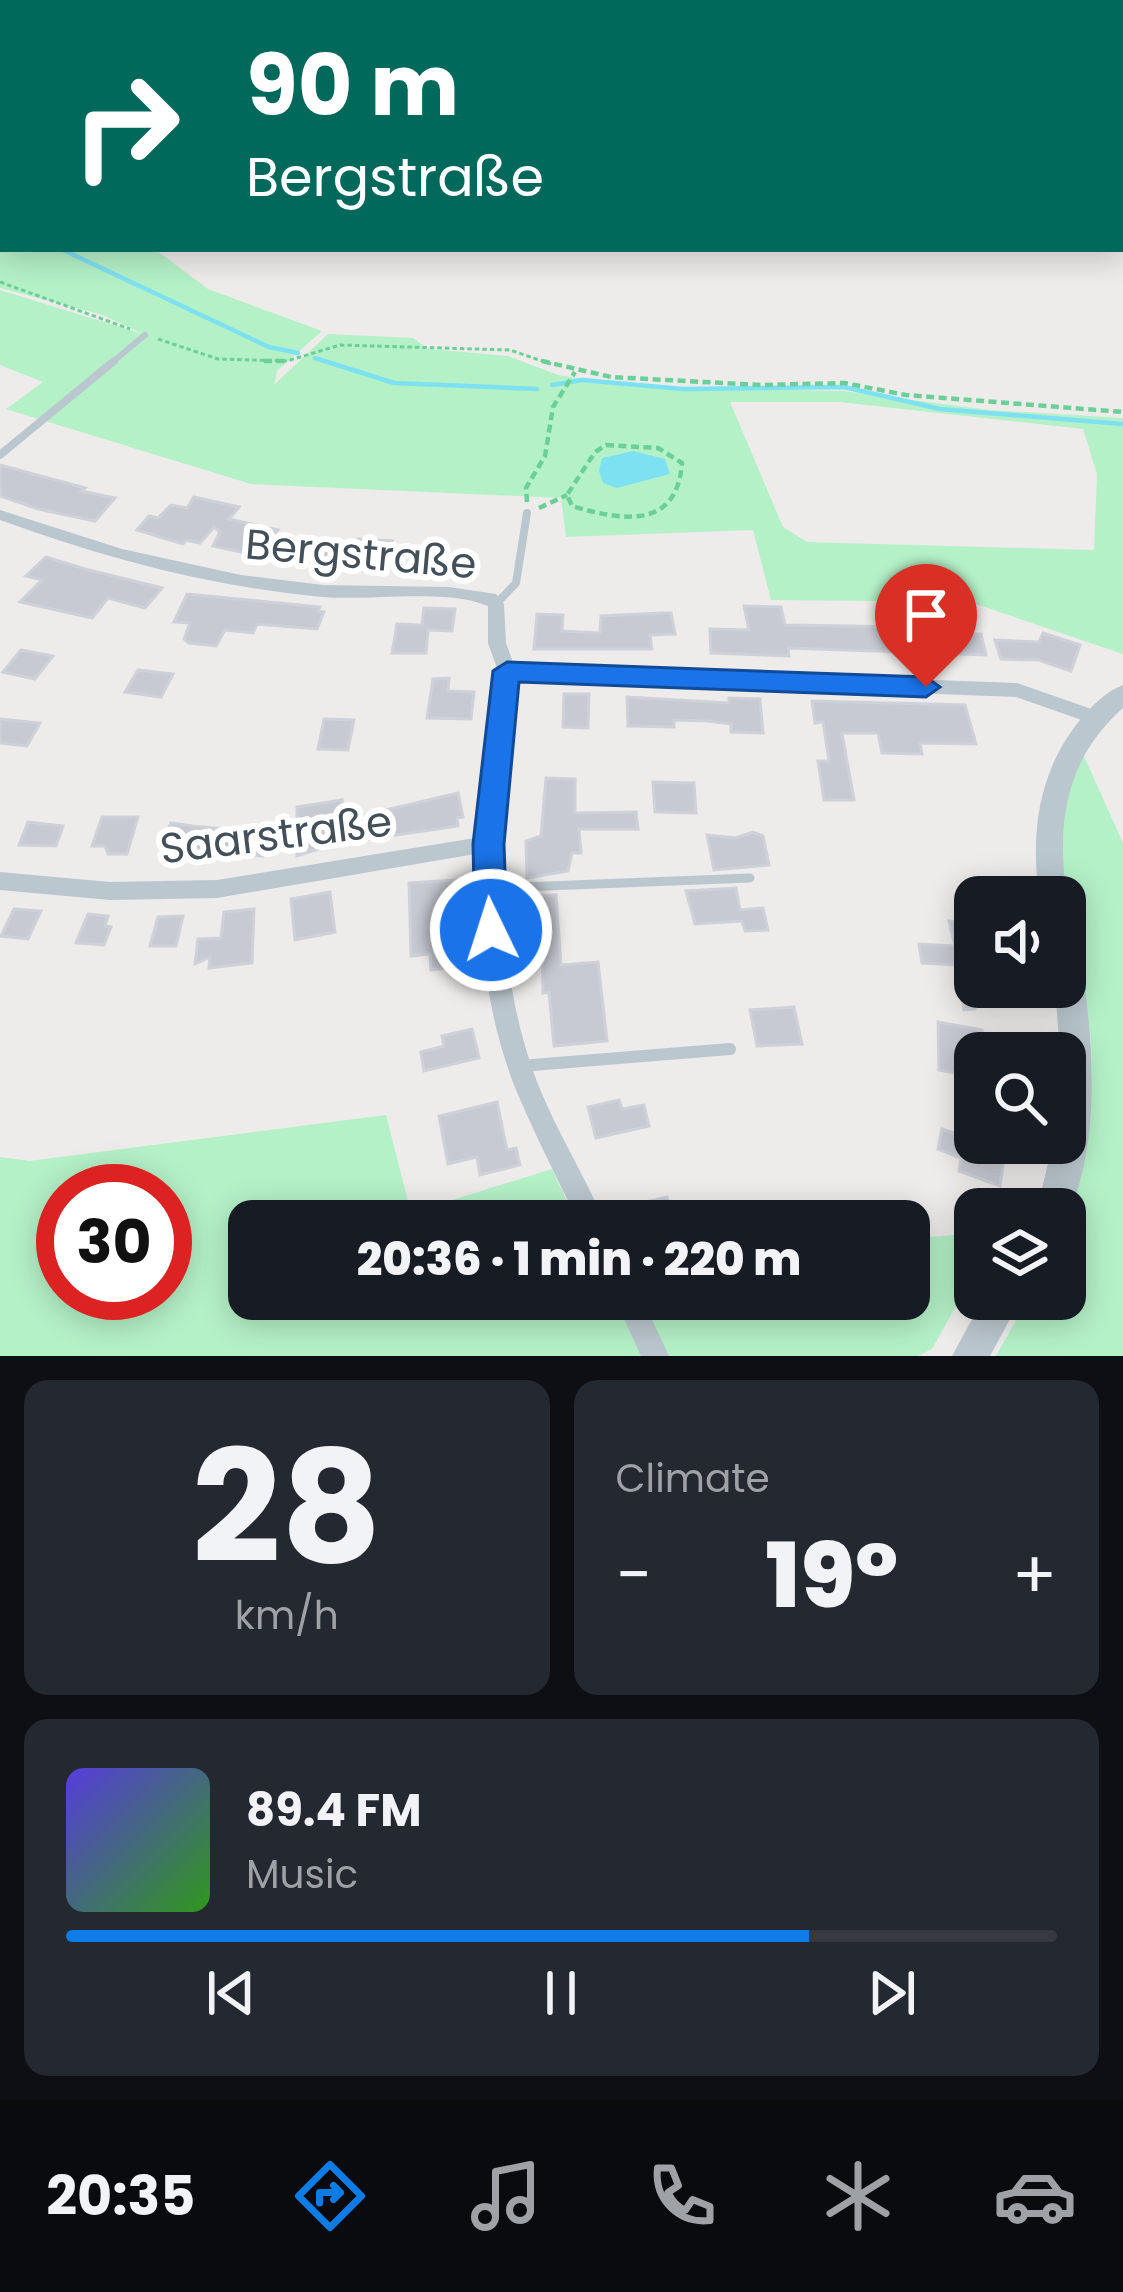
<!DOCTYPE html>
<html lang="en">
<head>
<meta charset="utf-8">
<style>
	body { margin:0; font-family:Poppins,sans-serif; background:#242831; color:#f1f3f6; height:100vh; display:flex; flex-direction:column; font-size:45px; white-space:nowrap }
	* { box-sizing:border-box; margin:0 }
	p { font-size:39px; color:#9ea1a6 }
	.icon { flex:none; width:66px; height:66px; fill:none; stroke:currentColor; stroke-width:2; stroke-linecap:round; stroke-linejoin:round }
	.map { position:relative; height:1356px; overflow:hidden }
	.sheet { display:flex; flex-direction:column; gap:24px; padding:24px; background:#0d0f14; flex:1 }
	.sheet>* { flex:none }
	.hud { position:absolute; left:0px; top:0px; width:1125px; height:252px; box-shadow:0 6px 30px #0003; background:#00695c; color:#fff; overflow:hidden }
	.tools { position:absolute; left:954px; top:876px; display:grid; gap:24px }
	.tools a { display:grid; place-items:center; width:132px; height:132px; border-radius:24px; background:#171b24; box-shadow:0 6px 30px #0003; font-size:60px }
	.speed { position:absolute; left:36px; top:1164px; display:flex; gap:24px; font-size:60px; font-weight:700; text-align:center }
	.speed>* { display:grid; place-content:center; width:156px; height:156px; border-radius:50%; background:#171b24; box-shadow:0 6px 30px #0003; line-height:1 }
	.speed .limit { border:18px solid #d22; background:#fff; color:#111 }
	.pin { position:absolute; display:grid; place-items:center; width:102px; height:102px; color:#fff; margin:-123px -51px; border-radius:50% 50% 50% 0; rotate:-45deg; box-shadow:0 0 12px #0007 }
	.pin .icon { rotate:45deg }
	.me { position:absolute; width:132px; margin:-66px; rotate:356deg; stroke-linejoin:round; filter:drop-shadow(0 0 9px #0008) }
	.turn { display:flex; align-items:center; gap:42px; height:252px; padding:0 48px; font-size:54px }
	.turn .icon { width:156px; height:156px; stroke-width:2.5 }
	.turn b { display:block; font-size:84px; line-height:102px }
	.big { font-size:90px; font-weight:800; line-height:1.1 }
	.sheet .card { flex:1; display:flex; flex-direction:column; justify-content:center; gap:18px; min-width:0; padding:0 42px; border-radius:24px; background:#242831 }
	.sheet .dial { align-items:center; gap:0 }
	.dial b { font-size:156px; line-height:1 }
	.song { display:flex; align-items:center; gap:36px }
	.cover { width:144px; height:144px; border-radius:18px; background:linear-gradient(135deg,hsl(250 70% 55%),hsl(110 70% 35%)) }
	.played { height:12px; border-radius:6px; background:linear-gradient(90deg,#0d7ce5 75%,#363941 75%) }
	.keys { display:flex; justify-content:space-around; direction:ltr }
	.heat { display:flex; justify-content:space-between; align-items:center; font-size:66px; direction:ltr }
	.sheet .tiles { flex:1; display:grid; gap:24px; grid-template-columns:1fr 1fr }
	.card:last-child { grid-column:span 2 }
	.trip { position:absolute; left:228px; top:1200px; width:702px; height:120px; border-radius:24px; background:#171b24; box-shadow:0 6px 30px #0003; font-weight:800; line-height:120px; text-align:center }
	.menu { display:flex; height:192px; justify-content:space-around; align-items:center; background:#090b0e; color:#9ea1a6 }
	.menu .icon { width:84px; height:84px }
	.menu .on { color:#0d7ce5 }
	.menu b { font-size:54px; color:#f1f3f6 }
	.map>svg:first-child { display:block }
</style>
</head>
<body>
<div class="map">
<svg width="1123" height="1356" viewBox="0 0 1123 1356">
	<rect width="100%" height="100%" fill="#eeebeb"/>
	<g fill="#b4f1c7" fill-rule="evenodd">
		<path d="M0,228l3,21h136l21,4 48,36 114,42 -45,40 -3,14 54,-51 85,4 15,11 80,7 50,19 83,12 203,4 145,19 134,8v236l-153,-52 -199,-2 -18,-70 -187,7 -5,-39 -310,-14 -245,-75 37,-27 -43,-17v-75l143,44 -40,-19 -103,-27zM730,402h109l244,27 14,45 -3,76 -287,-8 -24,-15z"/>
		<path d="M1083,754l40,89v513h-127l32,-57h37c0,-27 -4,-57 0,-83 8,-50 26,-94 27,-145 1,-108 -60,-213 -9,-317z"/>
		<path d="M386,1115l25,98 141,-44 24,52h-327v78h660v-60l66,-6v39l-43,77 -14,7h-918v-199l29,4zM63,1191h102v102h-102z"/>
	</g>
	<path fill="#7ee1f1" d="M633,451l32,8 5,15 -53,14 -14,-5 -4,-12 3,-13z"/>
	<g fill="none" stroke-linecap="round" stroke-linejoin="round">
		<g stroke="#7ee1f1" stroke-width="4.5">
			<path d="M61,249l208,98 29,6"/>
			<path d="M315,358l79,25 143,6"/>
			<path d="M552,385l30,-5 101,9 161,-2 96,22 183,15"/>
		</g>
	</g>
	<g fill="#c7cad1" stroke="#ced2d8" stroke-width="3">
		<path d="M0,465l85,23 -4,3 34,7 -20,23 -57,-12 -38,-13z"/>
		<path d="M194,497l45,10 -10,12 49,11 -23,25 -42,-9 7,-14 -6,-5 -14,16 -14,-3 -3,4 -46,-14 12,-14 9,2 13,-13 16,3z"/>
		<path d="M358,539l34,2 -9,31 -69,-6 11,-24 30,4z"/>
		<path d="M46,557l39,12 77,19 -17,20 -37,-10 -16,20 -72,-16 22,-22 -16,-4z"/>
		<path d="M187,594l133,13 -2,4 6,1 -7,17 -60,-5 -4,9 -28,-3 -9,16 -27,-3 -5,-4 6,-16 -16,-1z"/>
		<path d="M744,606l37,1 4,18 130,2 1,6 65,1 5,21 -198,-7 1,8 -78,-3 -1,-24 39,1z"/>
		<path d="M424,608l31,1 -3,22 -24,-1 -2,23h-34l5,-29 25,1z"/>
		<path d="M662,613h9l4,21 -25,1 2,14h-118l3,-35 26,1 -1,16 38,2 1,-17z"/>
		<path d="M1043,633l37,12 -9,26 -32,-11 -38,-1 -6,-19 44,2z"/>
		<path d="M21,650l32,6 -18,23 -32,-7z"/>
		<path d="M138,670l35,4 -12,23 -36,-5z"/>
		<path d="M449,678l-1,13 26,1 -3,27 -44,-1 6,-39z"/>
		<path d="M564,694h25l-1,34 -25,-1z"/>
		<path d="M627,697l102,6v-5l31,1 3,34 -32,-1v-8l-23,-3 -34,-1v7l-46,-1z"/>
		<path d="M812,701l153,4 11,39 -56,-1 2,11 -40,-1 -4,-20h-36l12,67h-30l-6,-39h11l-6,-39 -8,1z"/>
		<path d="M0,719l40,4 -13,23 -27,-3z"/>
		<path d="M324,719l30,1 -6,30 -30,-1z"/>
		<path d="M546,778l29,1v34l61,-1 2,17h-59l2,24h-9l-4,18 -41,7 -1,-37 15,-5z"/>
		<path d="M653,782l41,1 2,30 -41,-1z"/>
		<path d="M458,793l5,24 -6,1 1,8 -124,18 -37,12v-49l45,-7 1,20z"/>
		<path d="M102,817h36l-11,37h-19l-3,-8h-13z"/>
		<path d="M28,822l35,4 -7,20 -37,-1z"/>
		<path d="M171,823l21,3 79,7 -8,23 -102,-10z"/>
		<path d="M753,832l10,4 6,29 -55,5 -7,-35 29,3z"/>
		<path d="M456,880l5,86 -30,4 -1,-16 -19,2 -2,-73z"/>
		<path d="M736,888l4,22 23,-2 5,22 -23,1 -3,-10 -47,3 -9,-33z"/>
		<path d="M330,892l5,40 -40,8 -4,-41z"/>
		<path d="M556,895l5,70 37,-3 9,79 -53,5 -5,-54 -6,1 -1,-62 -11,1 -4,-36z"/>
		<path d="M14,909l27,2 -13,28 -27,-3z"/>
		<path d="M254,909l-2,54 -43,5 1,-11 -15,7 3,-25 23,-1 3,-26z"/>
		<path d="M88,914l20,2 -3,10 6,1 -7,18 -28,-2z"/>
		<path d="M183,916l-7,30h-26l8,-29z"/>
		<path d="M949,921l26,2v86l-11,1 -6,-45 -36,-2 -3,-19 36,2z"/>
		<path d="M794,1007l8,37 -45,2 -7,-36z"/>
		<path d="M938,1022l44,8 1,23h-8v24l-36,-7z"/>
		<path d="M472,1029l7,29 -55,13 -3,-19 23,-6 -2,-10z"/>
		<path d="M619,1100l3,9 22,-4 5,21 -53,12 -8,-31z"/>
		<path d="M497,1102l10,48 9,-2 4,17 -40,10 -3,-18 -29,7 -9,-48z"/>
		<path d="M942,1129l63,21 -5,36 -41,-15 2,-13 -23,-9z"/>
		<path d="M667,1197l8,24h-37l-5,-16z"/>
	</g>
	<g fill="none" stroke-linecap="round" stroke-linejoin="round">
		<g stroke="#6bd097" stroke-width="3" stroke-dasharray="4.5 3" stroke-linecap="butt">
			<path d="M1010,0l7,3"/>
			<path d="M0,282l130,47"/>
			<path d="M158,339l60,20 69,2 53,-16 170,5 41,14"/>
		</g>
		<g stroke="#6bd097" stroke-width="4.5" stroke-dasharray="8 4.5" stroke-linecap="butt">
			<path d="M264,361h23"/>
			<path d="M542,361l69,16 150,8 84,-2 61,12 217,17"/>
			<path d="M606,445l52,3 24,15c-5,67 -60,58 -110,43l-5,-11 28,-43z"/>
			<path d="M527,502l-1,-14 19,-32 8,-49 22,-35"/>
			<path d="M539,508l28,-13"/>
		</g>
		<path stroke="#bbc7cf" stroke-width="6" d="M110,364l35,-29"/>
		<g stroke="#bbc7cf" stroke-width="8">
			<path d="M0,455l114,-94"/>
			<path d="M496,604l20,-21 11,-70"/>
		</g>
		<path stroke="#bbc7cf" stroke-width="9" d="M492,888l258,-10"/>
		<path stroke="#bbc7cf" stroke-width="12" d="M520,1066l210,-17"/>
		<g fill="#bbc7cf" fill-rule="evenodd">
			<path d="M0,510l122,39 119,26 82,10 126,2 47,7 8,10 2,39 8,22 503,18 83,29 2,5 -2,5 -7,2 -77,-27 -501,-19c-13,129 -26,258 15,384 18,56 51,105 74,159h-26c-22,-45 -45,-90 -64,-136 -28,-73 -37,-154 -33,-232l-264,45 -107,2 -110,-10v-18l110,10 107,-2 264,-43 17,-166 -10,-28v-37c-40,-18 -119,-5 -165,-9 -111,-10 -219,-39 -323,-77z"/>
			<path d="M615,1299h27l27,57h-28z"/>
		</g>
		<g fill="#bbc7cf" fill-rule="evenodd">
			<path d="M1123,685v23c-58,51 -67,116 -56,189l-2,4v-4h-26c-9,-69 0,-131 47,-184 10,-11 23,-23 37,-28z"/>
			<path d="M1065,944l10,4 5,9c14,78 22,192 -15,264v-12h-28l16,-66h12v-90h-5l-5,-66h10z"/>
			<path d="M983,1299h38l-31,57h-38z"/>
		</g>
		<g fill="#bac8d4" fill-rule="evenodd">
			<path d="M206,0h23l3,3h-23z"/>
			<rect x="1122" y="103" width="1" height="8"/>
		</g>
	</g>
	<path fill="#1a73e8" stroke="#114b97" stroke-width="3" d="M507,662l419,15 14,10 -14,10 -407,-15 -15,162 3,86 -4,10 -12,4 -11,-4 -5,-10 -2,-86 20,-173z"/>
	<g text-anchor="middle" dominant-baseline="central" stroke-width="12" stroke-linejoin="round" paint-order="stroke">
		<g font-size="42" fill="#435059" stroke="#fff">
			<text transform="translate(361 554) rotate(5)">Bergstraße</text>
			<text transform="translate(276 835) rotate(-7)">Saarstraße</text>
		</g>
	</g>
</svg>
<div class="tools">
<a><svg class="icon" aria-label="sound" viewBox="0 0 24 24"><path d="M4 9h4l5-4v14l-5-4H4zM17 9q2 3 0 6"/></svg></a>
<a><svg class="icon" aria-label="search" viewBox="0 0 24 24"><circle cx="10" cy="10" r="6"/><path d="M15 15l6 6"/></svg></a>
<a><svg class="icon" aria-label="layers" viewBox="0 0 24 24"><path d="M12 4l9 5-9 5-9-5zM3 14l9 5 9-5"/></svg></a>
</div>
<div class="speed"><div class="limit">30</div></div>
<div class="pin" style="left:926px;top:687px;background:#d93025"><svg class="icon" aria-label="arrive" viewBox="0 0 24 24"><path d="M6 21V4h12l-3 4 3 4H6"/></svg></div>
<svg class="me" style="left:491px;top:930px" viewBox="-20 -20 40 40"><circle r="17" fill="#1a73e8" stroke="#fff" stroke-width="3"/><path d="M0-11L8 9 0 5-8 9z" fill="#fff"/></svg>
<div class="trip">20:36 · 1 min · 220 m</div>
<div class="hud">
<div class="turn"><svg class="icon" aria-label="right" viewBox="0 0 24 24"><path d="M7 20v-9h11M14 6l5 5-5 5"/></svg><div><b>90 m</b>Bergstraße</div></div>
</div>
</div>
<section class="sheet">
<div class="tiles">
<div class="card dial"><b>28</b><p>km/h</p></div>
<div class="card"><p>Climate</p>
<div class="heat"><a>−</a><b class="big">19°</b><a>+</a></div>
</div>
<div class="card">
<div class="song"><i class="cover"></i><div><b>89.4 FM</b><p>Music</p></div></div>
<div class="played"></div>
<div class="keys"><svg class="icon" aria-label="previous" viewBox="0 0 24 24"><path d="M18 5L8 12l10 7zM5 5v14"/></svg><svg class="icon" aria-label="pause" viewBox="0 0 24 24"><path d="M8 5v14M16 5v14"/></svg><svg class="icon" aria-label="next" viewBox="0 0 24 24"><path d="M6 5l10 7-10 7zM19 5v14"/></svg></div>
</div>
</div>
</section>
<nav class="menu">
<b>20:35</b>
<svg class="icon on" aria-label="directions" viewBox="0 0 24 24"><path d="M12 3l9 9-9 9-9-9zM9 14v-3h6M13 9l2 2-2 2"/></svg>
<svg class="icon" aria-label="music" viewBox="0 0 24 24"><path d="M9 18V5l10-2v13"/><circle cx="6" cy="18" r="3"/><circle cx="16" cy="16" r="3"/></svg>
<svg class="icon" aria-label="phone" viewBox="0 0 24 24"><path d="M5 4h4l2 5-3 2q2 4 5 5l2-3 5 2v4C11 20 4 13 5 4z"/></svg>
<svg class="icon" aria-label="climate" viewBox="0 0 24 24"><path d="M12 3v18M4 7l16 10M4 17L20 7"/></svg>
<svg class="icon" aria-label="car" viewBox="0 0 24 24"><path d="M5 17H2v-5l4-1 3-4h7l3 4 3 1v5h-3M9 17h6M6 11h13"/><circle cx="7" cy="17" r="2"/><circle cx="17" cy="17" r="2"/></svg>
</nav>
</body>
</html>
